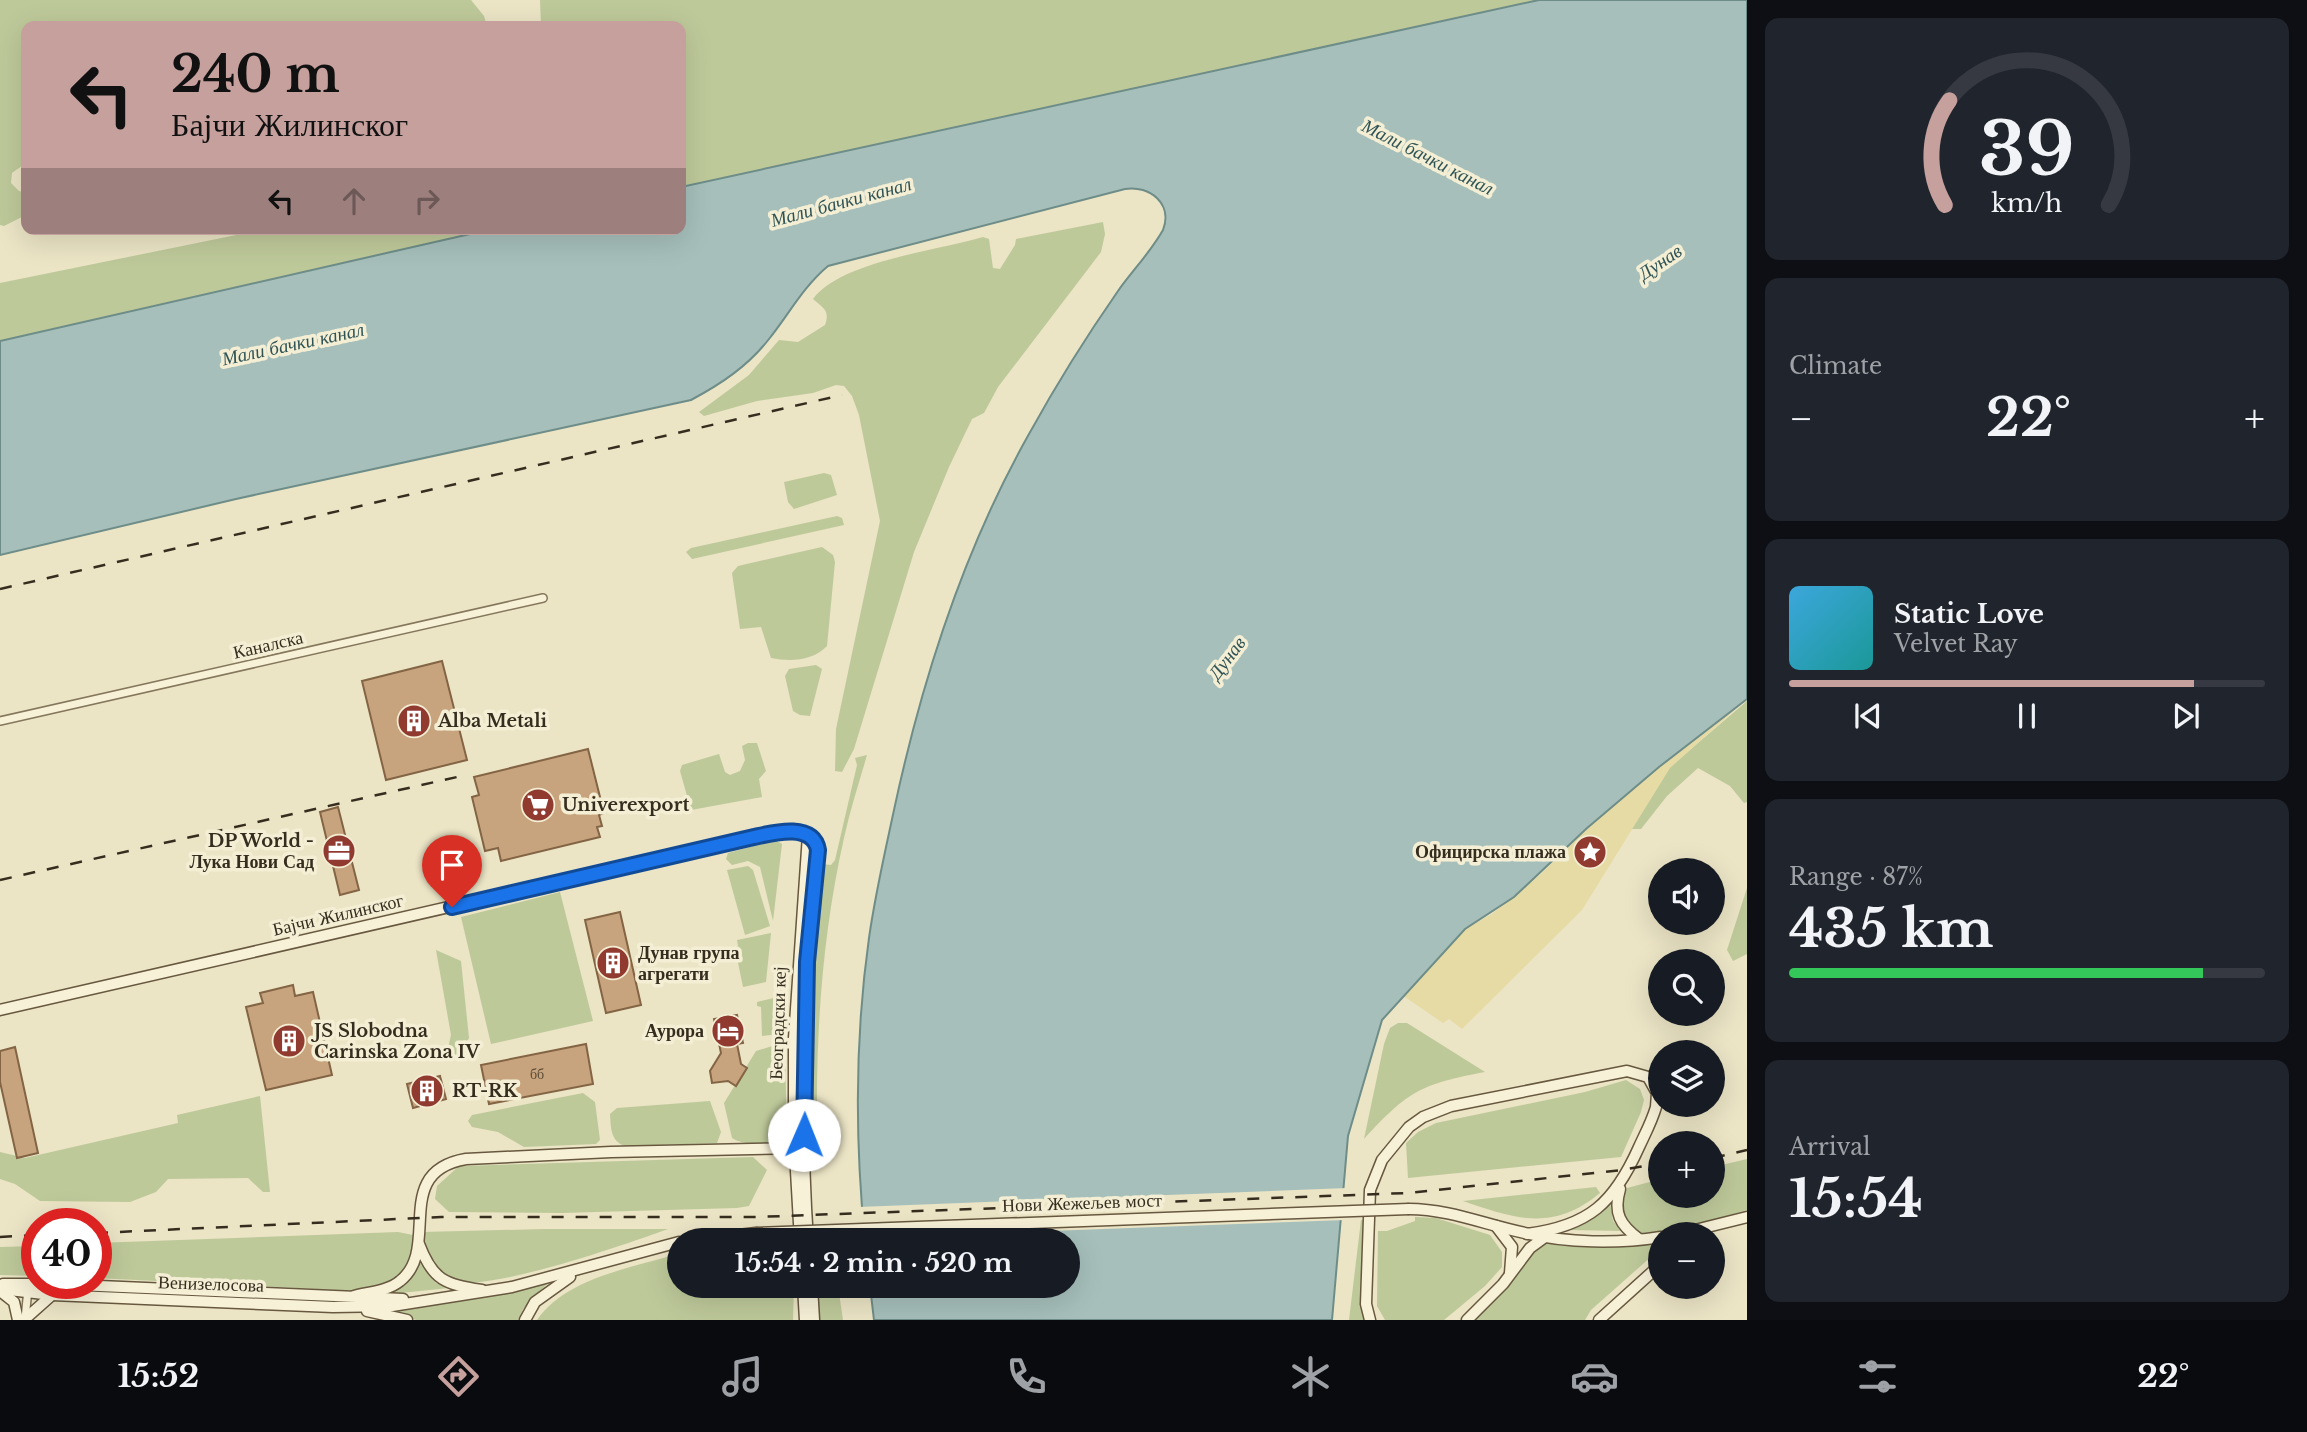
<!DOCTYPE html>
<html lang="en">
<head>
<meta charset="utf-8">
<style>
	body { margin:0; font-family:"Libre Baskerville",serif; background:#20242c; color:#f1f3f6; height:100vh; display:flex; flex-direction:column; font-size:26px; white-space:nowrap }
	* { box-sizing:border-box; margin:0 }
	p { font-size:23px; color:#9ea1a6 }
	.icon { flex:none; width:38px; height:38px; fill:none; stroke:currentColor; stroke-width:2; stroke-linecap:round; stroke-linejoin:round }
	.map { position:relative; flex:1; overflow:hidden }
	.sheet { display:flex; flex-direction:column; gap:18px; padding:18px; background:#0d0f14; width:560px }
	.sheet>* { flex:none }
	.guide { position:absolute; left:21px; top:21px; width:665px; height:214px; border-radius:14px; box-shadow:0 7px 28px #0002; background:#c5a09d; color:#111; overflow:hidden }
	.controls { position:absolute; left:1648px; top:858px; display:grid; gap:14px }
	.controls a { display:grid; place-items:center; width:77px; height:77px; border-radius:50%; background:#171b24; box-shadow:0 7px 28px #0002; font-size:35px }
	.speed { position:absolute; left:21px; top:1208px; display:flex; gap:14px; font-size:35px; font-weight:700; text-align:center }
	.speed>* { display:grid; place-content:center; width:91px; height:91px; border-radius:50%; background:#171b24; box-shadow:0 7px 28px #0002; line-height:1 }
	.speed .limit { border:10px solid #d22; background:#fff; color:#111 }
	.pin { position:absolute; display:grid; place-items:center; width:60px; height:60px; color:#fff; margin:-72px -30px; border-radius:50% 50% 50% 0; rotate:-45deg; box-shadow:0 0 7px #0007 }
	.pin .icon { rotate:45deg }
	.me { position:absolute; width:77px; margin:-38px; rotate:1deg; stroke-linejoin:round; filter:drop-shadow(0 0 5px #0008) }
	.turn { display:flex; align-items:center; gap:24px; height:147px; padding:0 35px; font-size:32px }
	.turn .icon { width:91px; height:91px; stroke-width:2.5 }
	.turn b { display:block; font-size:49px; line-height:60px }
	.lanes { display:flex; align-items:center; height:66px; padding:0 35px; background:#0003; justify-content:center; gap:35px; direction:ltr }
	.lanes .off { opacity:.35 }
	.big { font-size:52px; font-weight:800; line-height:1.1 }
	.sheet .tile { flex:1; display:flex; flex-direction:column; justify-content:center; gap:10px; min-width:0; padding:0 24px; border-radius:14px; background:#20242c }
	.sheet .dial { align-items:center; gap:0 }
	.dial svg { height:182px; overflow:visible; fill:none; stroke:#363941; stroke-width:7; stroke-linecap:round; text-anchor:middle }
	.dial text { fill:#f1f3f6; stroke:none }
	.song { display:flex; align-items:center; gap:21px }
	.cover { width:84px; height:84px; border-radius:10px; background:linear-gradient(135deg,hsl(200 70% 55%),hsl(180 70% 35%)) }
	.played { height:7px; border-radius:4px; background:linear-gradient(90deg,#c5a09d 85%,#363941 85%) }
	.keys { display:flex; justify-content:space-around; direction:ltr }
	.heat { display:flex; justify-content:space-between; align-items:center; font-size:38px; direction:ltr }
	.charge { height:10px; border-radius:5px; background:linear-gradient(90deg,#34c759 87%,#363941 0) }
	.trip { position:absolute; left:667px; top:1228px; width:413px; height:70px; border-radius:35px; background:#171b24; box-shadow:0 7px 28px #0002; font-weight:800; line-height:70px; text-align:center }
	.menu { display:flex; height:112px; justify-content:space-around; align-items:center; background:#090b0e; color:#9ea1a6 }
	.menu .icon { width:49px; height:49px }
	.menu .on { color:#c5a09d }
	.menu b { font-size:32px; color:#f1f3f6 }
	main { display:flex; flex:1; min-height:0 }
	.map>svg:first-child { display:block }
</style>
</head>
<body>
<main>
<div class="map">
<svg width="1747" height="1320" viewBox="0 0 1747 1320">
	<rect width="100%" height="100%" fill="#ebe4c5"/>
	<g fill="#bec99a">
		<path d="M0,0h471l13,16 3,10h-461v137l-14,10 -1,10 8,8 7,2v22l-22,11 -4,-1z"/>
		<path d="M540,0h999l-858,187v-161h-140z"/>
		<path d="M1103,222l2,12 -4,18 -103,135 -14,26 -12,6 -23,48 -35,85 -60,197 -12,23 -7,-1 1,-42 44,-208 -21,-106 -7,-19 -8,-10 -8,-1 -23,8 -56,8 -53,15 -5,-4 50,-37 30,-35 19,2 27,-17c5,-15 -1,-16 -12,-26 28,-38 124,-48 170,-62l6,2 4,29 7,1 15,-24 1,-6z"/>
		<path d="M266,229h226l-492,112v-58z"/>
		<path d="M824,473l7,2 6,20 -43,14 -6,-7 -4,-20z"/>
		<path d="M837,516l5,2 2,7 -152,34 -6,-7 5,-4z"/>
		<path d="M822,547l11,8 2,7 -8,84c-14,15 -37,16 -56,12l-10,-31 -21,2 -8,-56 6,-7z"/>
		<path d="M816,665l6,4 -12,47 -10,-1 -7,-4 -8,-35 4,-7z"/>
		<path d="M1747,701v101l-3,1 -14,-17 -32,-18 -31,28 -26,33h-10l39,-62z"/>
		<path d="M748,743h9l9,28 -7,8 3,18 -71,13 -11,-39 2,-6 37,-11 6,18 5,3 10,-4 5,-11 -3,-14z"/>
		<path d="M867,755c-8,28 -17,55 -23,83 -21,93 -28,189 -27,284l-8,-16 1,-88 2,-63 10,-91 9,1 4,-5 22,-95 -2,-7z"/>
		<path d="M775,840l7,4 -9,77 -13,-54 -12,-6 -16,4 -6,-6 2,-6z"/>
		<path d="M748,866l5,4 17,56 -25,9 -18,-65z"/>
		<path d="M1747,888v66l-14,7 -6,-11z"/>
		<path d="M560,892l33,129 -102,23 -30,-127z"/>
		<path d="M771,933l-5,49 -23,5 -8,-39 3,-2 -1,-6z"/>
		<path d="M436,950l25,11 8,77 -9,17 -9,4 -3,-11 3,-13z"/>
		<path d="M774,998l8,4 4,9v15l-8,8 -16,2 -1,-29 -4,-1v-4z"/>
		<path d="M1398,1023h9l78,49c-64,12 -77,19 -121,67l20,-95 6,-16z"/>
		<path d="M779,1044l5,3 1,7 2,78c-10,13 -42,15 -55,6l-8,-35 32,-52z"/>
		<path d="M1626,1080l14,9 4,11 -3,12 -20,45 -213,21 -2,-35 12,-11 18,-9 149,-31z"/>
		<path d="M583,1093l12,9 5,38 -4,4 -72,3 -26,-15 -26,-5 -4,-6 4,-6z"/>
		<path d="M260,1096l10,96h-7l-15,-14 -80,1 -12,13 -26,10 -90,-1 -25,-17 -15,-5v-27l25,6 153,-35 -1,-8z"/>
		<path d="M710,1101l11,31 -4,11 -92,3c-15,-5 -14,-19 -15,-32l7,-6z"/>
		<path d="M753,1157l14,13 -18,36 -12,2 -175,5 -113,-1 -14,-13 2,-13 22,-20z"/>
		<path d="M1747,1159v51c-22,6 -86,27 -107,23 -7,-2 -12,-8 -15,-14 -5,-10 -4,-22 2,-31l34,-9v16h52v-28z"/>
		<path d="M1596,1187l4,6c-47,39 -85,26 -137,8z"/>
		<path d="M1610,1202l3,19 9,10 -53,-1z"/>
		<path d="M1415,1217l21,1 54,17 12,17v15l-17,19 -41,34h-59l-8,-14 1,-75h9l28,-10z"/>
		<path d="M1361,1220h7l-1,100h-18z"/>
		<path d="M544,1229h124c-38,14 -179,63 -213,52 -21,-7 -33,-27 -33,-49z"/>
		<path d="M398,1232l15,3c1,44 -20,48 -56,56l-261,-13v-35z"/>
		<path d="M1545,1239h116v9l-70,62 -6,10h-112l55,-66z"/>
		<path d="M37,1246v30l-37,-1v-28z"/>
		<path d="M677,1254h2v32h115l-1,34h-256c29,-42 94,-52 140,-66z"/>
		<path d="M420,1263l16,20 13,5 -58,6 20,-16z"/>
		<path d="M547,1284l-24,25 -5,11h-102l-28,-10z"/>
		<path d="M814,1286h24l5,34h-26z"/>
	</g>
	<path fill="#e6dba4" d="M1747,699l-77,69 -88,142 -120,119 -13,-10 -6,4 -41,-28 63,-66 27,-15 49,-40 45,-45 73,-62z"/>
	<path fill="#a6bfbb" stroke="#6e8d88" stroke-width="2" d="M1539,0h208v699l-88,68 -73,62 -72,68 -49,32 -83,91 -34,116 -16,184h-458l-4,-34h198v-45h-203c-10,-100 -10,-204 4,-303 6,-43 16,-86 25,-128 28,-131 69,-259 135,-376 27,-49 57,-97 89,-143 14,-20 32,-38 45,-61 10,-26 -13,-45 -38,-41l-297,77c-25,21 -39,48 -59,73 -21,27 -48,45 -78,61l-455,99 -236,56v-214l492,-112h189v-42z"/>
	<path fill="#ebe4c5" d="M1347,1188l-2,32 -484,18 -3,-31z"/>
	<g fill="#c7a47d" stroke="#836444" stroke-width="2">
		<path d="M442,661l25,99 -81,20 -24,-99z"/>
		<path d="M588,749l16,64 -5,2 3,11 -5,1 3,10 -99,24 -3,-13 -13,3 -13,-54 7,-2 -5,-18z"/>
		<path d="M338,807l21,83 -19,5 -20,-83z"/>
		<path d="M620,912l21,93 -35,8 -21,-93z"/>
		<path d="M293,985l2,11 18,-4 19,83 -66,15 -20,-83 17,-4 -3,-10z"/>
		<path d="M737,1015l6,28 -6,1 4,20 6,4 -11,18 -8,-5 -16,2 -2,-12 11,-18 -7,-34z"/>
		<path d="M586,1044l7,40 -104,20 -8,-39z"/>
		<path d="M15,1047l23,106 -21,5 -17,-76v-31z"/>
		<path d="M440,1076l6,23 -33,9 -6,-24z"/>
	</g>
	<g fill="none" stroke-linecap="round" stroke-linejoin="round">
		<defs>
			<g id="street">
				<path d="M0,721l543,-123"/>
				<path d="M25,1319l3,-30"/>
			</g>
			<g id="secondary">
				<path d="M0,1010l754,-173c19,-4 42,-11 59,1l5,12c-14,130 -19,261 -10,391"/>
				<path d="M1620,1189c-7,24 0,36 19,50"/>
				<path d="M1409,1209c40,0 77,16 116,24 43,10 92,11 136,4"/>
				<path d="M1496,1226l16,21 -2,26"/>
				<path d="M1679,1234l68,-17"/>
				<path d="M686,1241l70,-8"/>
				<path d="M800,1241l-6,-105v-98l14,-203"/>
				<path d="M419,1244c14,37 26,40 63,46"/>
				<path d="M3,1284h50l350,15"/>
				<path d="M803,1286l2,34"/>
				<path d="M812,1286l2,34"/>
				<path d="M0,1289l52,6 281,12 59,-1 120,-19 167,-45"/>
				<path d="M0,1291l14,11 4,18"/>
				<path d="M354,1296c15,-4 34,-5 46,-15 42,-33 -10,-109 66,-122l145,-7 193,-4"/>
				<path d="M367,1311l40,9"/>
				<path d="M25,1319l27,-24"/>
				<path d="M525,1320l10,-18 35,-25"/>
				<path d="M1370,1320l-4,-16 4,-114 12,-30 27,-33 14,-10 28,-11 176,-35 21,6 9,16 -1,14c-4,14 -11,27 -17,40 -25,56 -50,79 -112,87"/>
				<path d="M1467,1320l36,-36 27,-36 15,-11"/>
				<path d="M1599,1320l62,-56"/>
			</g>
		</defs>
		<use href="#street" stroke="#85775c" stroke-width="10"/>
		<use href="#secondary" stroke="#67583f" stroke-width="13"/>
		<use href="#street" stroke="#f7f1d8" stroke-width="7"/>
		<use href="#secondary" stroke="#f7f1d8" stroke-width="10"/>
		<g stroke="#362d1f" stroke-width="2.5" stroke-dasharray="12 12" stroke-linecap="butt">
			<path d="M0,589l842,-194"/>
			<path d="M0,880l466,-105"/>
			<path d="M1713,1158l34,-8"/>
			<path d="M96,1233l345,-16h315l652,-24 214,-23 39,-7"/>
			<path d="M0,1237l37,-2"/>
		</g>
		<defs>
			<path id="secondary-bridge" d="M756,1233l653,-24"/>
		</defs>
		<use href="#secondary-bridge" stroke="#67583f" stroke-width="13" stroke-linecap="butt"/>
		<use href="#secondary-bridge" stroke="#f7f1d8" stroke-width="10"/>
	</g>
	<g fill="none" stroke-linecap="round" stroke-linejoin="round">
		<defs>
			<path id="route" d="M452,907l302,-70c18,-4 59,-15 64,13l-11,112 -3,173"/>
		</defs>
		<use href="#route" stroke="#114b97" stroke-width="18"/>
		<use href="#route" stroke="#1a73e8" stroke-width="12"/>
	</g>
	<defs>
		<symbol id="building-disc" viewBox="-11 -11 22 22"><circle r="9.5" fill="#903a30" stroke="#f3eed4"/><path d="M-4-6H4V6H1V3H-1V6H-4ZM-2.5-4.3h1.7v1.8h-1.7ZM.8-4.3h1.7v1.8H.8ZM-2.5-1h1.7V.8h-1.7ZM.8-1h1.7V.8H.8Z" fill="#fff"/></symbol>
		<symbol id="supermarket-disc" viewBox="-11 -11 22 22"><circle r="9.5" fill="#903a30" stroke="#f3eed4"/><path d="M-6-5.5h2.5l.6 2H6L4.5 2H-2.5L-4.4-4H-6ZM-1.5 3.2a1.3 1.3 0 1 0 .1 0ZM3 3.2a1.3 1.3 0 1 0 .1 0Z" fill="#fff"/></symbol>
		<symbol id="office-disc" viewBox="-11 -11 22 22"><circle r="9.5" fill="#903a30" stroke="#f3eed4"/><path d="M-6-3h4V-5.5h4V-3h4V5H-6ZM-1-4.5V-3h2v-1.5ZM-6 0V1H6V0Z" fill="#fff"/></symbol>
		<symbol id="sight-disc" viewBox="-11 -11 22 22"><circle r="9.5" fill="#903a30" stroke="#f3eed4"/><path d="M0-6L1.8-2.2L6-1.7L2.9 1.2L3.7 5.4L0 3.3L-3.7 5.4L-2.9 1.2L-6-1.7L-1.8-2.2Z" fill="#fff"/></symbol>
		<symbol id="hotel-disc" viewBox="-11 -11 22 22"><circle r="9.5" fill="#903a30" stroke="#f3eed4"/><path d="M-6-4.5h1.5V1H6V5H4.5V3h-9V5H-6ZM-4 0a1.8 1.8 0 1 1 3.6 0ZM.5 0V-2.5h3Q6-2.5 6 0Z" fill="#fff"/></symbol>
	</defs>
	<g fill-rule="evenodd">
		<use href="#building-disc" x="395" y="702" width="38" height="38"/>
		<use href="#supermarket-disc" x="519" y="786" width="38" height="38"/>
		<use href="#office-disc" x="320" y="832" width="38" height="38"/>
		<use href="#sight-disc" x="1571" y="833" width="38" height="38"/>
		<use href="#building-disc" x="594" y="944" width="38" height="38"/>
		<use href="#hotel-disc" x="709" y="1012" width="38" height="38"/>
		<use href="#building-disc" x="270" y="1022" width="38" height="38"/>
		<use href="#building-disc" x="408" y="1072" width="38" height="38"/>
	</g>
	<g text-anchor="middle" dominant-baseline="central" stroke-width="7" stroke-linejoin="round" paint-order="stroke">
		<g font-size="14" fill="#5a4b36">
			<text x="537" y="1074">бб</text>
		</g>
		<g font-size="18" fill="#362d1f" stroke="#f3eed4">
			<text transform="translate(268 645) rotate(-13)">Каналска</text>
			<text transform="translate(338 915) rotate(-13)">Бајчи Жилинског</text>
			<text transform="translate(778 1023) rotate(-88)">Београдски кеј</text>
			<text transform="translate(1082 1203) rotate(-2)">Нови Жежељев мост</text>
			<text transform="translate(211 1284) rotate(2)">Венизелосова</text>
		</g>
		<g font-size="18" font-weight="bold" fill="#362d1f" stroke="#f3eed4" text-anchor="start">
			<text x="438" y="721">Alba Metali</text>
			<text x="562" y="805">Univerexport</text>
			<text x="314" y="841" text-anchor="end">DP World -<tspan x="314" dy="21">Лука Нови Сад</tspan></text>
			<text x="1566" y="852" text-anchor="end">Официрска плажа</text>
			<text x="638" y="953">Дунав група<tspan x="638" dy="21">агрегати</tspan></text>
			<text x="314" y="1031">JS Slobodna<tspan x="314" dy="21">Carinska Zona IV</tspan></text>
			<text x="704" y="1031" text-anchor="end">Аурора</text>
			<text x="452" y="1091">RT-RK</text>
		</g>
		<g font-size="19" font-style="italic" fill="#2f5355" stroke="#f3eed4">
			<text transform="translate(1428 157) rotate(27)">Мали бачки канал</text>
			<text transform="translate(841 202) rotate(-15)">Мали бачки канал</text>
			<text transform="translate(1660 262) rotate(-34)">Дунав</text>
			<text transform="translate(293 344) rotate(-12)">Мали бачки канал</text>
			<text transform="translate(1227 658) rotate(-53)">Дунав</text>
		</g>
	</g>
</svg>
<div class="controls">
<a><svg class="icon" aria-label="sound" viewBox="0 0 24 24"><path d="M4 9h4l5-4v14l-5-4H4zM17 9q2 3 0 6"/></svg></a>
<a><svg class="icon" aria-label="search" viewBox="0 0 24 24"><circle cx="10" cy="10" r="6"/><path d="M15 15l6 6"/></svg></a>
<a><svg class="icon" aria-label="layers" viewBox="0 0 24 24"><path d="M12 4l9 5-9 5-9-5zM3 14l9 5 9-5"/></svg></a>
<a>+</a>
<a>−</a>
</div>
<div class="speed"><div class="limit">40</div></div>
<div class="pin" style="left:452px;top:907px;background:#d93025"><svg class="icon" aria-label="arrive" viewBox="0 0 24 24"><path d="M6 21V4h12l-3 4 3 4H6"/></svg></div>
<svg class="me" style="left:804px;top:1135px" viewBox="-20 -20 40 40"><circle r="19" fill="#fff"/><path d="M0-13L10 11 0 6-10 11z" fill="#1a73e8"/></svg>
<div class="trip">15:54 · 2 min · 520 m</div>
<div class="guide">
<div class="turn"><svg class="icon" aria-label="left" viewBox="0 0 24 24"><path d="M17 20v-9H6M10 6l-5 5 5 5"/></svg><div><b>240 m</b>Бајчи Жилинског</div></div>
<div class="lanes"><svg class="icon" aria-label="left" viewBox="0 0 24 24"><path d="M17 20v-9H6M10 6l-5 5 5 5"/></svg><svg class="icon off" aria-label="ahead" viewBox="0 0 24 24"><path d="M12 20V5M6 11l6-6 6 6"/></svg><svg class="icon off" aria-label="right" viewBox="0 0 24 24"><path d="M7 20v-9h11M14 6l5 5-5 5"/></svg></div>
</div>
</div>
<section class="sheet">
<div class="tile dial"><svg viewBox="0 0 100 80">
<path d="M14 69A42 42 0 1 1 86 69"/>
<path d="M14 69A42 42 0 0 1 16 23" stroke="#c5a09d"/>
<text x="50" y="56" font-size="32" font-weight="700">39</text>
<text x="50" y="72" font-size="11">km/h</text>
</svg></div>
<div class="tile"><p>Climate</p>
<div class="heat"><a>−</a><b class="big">22°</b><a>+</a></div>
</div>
<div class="tile">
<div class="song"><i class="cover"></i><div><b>Static Love</b><p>Velvet Ray</p></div></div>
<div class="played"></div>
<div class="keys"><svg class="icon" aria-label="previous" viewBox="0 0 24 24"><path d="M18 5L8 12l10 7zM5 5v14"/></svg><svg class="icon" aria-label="pause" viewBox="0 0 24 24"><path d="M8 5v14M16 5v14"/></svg><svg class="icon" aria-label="next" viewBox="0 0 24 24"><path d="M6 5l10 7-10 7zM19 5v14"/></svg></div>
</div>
<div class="tile"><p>Range · 87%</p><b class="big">435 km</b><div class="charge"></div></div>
<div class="tile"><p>Arrival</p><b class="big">15:54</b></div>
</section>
</main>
<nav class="menu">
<b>15:52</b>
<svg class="icon on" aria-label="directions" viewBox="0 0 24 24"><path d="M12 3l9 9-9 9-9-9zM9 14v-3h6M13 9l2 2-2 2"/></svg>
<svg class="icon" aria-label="music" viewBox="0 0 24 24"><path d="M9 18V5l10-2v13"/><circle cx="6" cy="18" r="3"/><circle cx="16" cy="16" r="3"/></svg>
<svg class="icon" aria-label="phone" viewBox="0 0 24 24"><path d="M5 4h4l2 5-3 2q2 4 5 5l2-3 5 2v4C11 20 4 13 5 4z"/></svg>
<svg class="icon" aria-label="climate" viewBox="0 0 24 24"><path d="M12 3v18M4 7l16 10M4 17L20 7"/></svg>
<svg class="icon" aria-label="car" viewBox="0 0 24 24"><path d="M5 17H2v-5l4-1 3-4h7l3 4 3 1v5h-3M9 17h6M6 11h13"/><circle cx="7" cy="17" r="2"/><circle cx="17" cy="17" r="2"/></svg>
<svg class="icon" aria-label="filters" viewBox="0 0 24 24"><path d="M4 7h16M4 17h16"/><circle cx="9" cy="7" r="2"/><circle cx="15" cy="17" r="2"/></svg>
<b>22°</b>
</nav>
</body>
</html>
